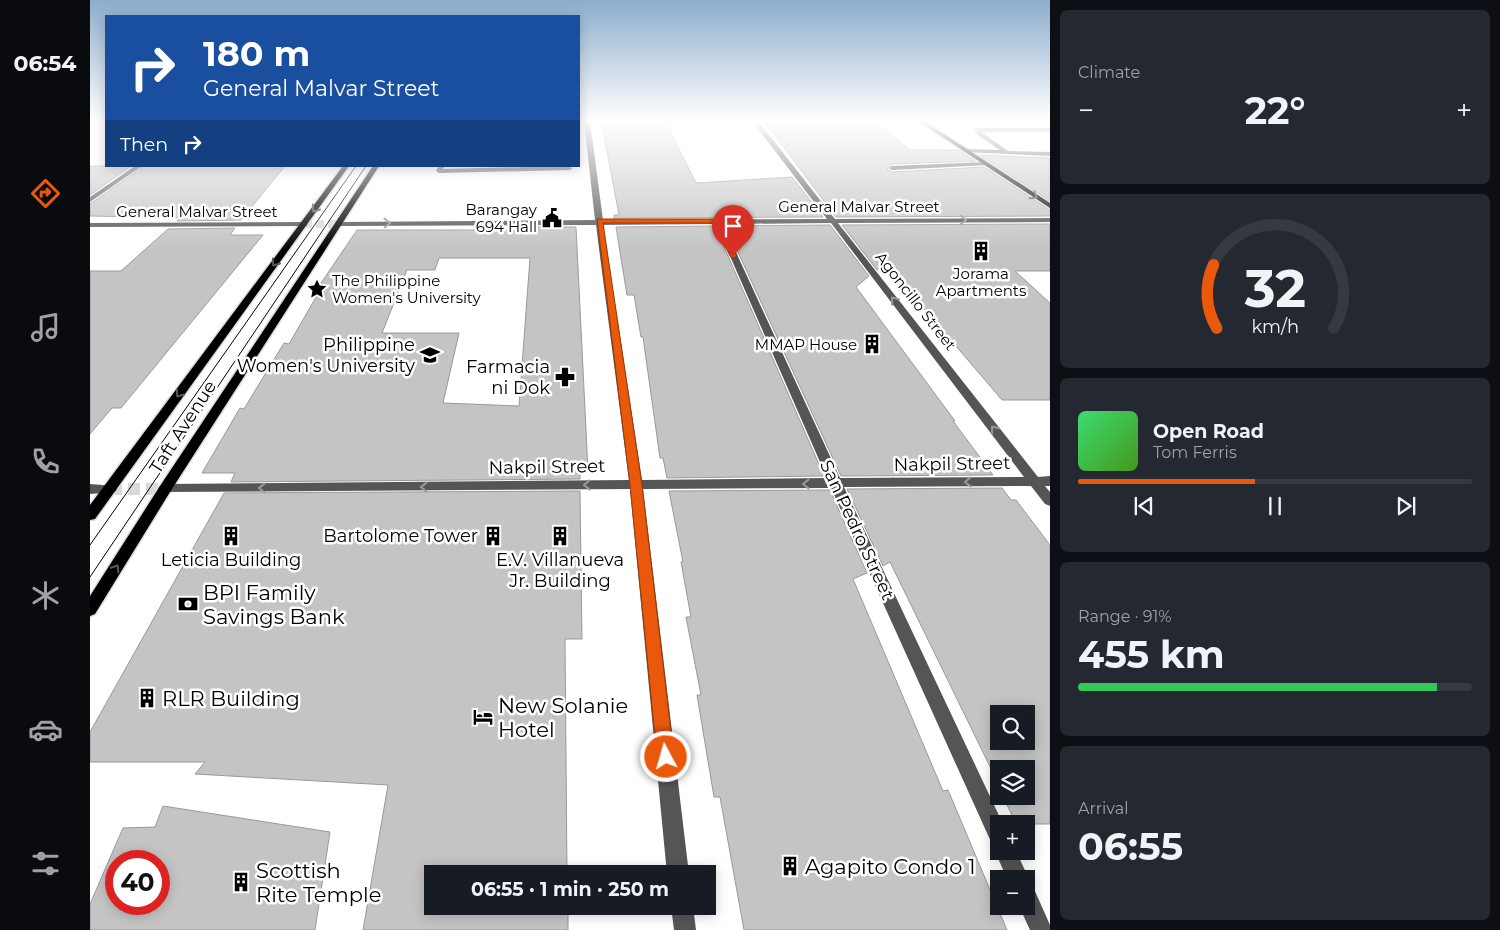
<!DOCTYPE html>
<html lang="en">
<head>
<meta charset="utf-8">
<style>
	body { margin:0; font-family:Montserrat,sans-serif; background:#242831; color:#f1f3f6; height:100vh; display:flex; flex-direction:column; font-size:19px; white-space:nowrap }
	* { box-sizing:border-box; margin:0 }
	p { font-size:16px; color:#9ea1a6 }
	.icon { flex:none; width:28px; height:28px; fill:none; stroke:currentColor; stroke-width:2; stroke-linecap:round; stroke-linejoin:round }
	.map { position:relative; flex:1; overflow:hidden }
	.panel { display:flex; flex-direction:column; gap:10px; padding:10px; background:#0d0f14; width:450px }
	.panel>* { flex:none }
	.hud { position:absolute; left:15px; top:15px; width:475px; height:152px; border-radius:0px; box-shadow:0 2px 12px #0003; background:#1a4fa0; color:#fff; overflow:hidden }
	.controls { position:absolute; left:900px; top:705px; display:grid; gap:10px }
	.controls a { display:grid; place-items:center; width:45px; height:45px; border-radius:0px; background:#171b24; box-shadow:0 2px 12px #0003; font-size:25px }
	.speed { position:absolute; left:15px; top:850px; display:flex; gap:10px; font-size:25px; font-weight:700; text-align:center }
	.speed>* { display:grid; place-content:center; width:65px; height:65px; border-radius:50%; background:#171b24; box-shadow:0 2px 12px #0003; line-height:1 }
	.speed .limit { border:8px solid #d22; background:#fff; color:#111 }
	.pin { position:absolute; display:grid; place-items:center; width:42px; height:42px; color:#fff; margin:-51px -21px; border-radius:50% 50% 50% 0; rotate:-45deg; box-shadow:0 0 5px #0007 }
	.pin .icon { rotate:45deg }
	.me { position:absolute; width:55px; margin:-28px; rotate:354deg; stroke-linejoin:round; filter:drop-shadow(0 0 4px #0008) }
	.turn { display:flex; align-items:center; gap:18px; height:105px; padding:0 15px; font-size:22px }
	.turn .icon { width:65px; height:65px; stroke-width:2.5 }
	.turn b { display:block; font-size:35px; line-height:42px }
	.then { display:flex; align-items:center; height:48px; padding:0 15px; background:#0003; gap:10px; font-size:19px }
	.big { font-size:38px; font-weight:700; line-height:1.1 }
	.panel .card { flex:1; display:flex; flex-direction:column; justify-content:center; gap:8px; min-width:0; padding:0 18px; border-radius:8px; background:#242831 }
	.panel .dial { align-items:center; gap:0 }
	.dial svg { height:130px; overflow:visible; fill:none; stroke:#363941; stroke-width:7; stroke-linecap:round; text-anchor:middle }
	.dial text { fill:#f1f3f6; stroke:none }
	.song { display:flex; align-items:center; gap:15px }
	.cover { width:60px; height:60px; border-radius:8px; background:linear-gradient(135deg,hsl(140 70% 55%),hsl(100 70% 35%)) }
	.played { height:5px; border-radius:2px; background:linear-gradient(90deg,#ea580c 45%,#363941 45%) }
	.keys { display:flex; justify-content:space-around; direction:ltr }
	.heat { display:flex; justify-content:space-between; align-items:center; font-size:28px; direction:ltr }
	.charge { height:8px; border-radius:4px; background:linear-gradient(90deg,#34c759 91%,#363941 0) }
	.trip { position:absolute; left:334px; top:865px; width:292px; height:50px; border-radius:0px; background:#171b24; box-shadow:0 2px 12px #0003; font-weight:700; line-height:50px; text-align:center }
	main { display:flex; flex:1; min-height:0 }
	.dock { display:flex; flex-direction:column; width:90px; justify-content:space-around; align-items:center; background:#090b0e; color:#9ea1a6 }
	.dock .icon { width:35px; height:35px }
	.dock .current { color:#ea580c }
	.dock b { font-size:22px; color:#f1f3f6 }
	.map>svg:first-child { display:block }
</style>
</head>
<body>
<main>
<nav class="dock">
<b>06:54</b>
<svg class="icon current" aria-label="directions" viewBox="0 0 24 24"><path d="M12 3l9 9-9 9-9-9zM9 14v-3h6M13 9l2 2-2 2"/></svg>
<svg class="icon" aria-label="music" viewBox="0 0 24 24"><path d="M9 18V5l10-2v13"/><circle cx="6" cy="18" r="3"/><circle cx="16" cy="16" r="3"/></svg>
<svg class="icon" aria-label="phone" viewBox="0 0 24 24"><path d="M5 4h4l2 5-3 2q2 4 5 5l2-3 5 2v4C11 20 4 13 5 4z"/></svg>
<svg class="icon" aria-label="climate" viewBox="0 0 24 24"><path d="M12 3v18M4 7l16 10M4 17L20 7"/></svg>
<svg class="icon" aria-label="car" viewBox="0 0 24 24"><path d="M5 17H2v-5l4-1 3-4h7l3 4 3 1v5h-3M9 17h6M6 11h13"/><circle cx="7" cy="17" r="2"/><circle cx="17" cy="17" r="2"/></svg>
<svg class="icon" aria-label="filters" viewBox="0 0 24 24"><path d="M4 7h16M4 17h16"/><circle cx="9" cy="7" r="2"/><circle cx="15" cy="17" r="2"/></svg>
</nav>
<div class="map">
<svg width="960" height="930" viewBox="0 0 960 930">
	<rect width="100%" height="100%" fill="#fff"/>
	<g fill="#c4c4c4" stroke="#999" fill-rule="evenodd">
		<path d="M514,121h61l31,62 96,-6 31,40 -209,1v-3h5l-17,-90h3z"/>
		<path d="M674,121l113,2 33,27h48l17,11 -83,3 -5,5 5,3 92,-5 66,43v6l-214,1z"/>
		<path d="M889,155l71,3v43z"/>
		<path d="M0,166h41l-41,29z"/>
		<path d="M54,166h141l-44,54 -64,1 3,-3 -90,-2v-12z"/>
		<path d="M960,224v47h-35l35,32v97h-48l-117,-137 -8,7 -35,-45z"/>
		<path d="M740,225l39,51 -13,11 99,134h-2l40,54 -152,1 -115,-250z"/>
		<path d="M625,226l109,250 -157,2 -4,-20h-3l-17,-121h-2l-7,-42h-7l-11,-68z"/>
		<path d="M434,227h52l12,244h-8v8l-349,3 4,-9h-33l38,-65 4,1 40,-66 5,1 30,-52h-4l42,-62h167zM349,258h91l-11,148 -76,-3 16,-70h-77l25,-63h28z"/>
		<path d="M145,228l-5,7h33l-142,173h-9l-22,26v-163h31l47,-42z"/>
		<path d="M912,488l9,12h5l34,45v279h-34l-13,-28h23v-27h-27v16l-109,-223 -7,4 -36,-77zM909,714h27v27h-27z"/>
		<path d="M740,490l37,83 -14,6 90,212 5,-1 59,140h-263l-24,-133h-6l-17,-102h4l-15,-78h5l-10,-55h2l-14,-71z"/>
		<path d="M490,491l2,148h-17l2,235h-135v32h136v24h-205l25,-145 -193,-11 10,-12h-115v-30l134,-239z"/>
		<path d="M73,806l167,26 -15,98h-225v-26l33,-76 32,-1zM26,861h43v43h-43z"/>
	</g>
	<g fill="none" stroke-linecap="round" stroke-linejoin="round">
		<path stroke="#d9d9d9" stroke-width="8" stroke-dasharray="8 4" stroke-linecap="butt" d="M214,224h35"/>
		<path stroke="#d9d9d9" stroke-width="12" stroke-dasharray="12 6" stroke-linecap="butt" d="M20,489h55"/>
		<defs>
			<g id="major">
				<path d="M828,121h6l126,82v5z"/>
				<path d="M253,166h6l-254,353 -5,1v-15z"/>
				<path d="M283,166h6l-209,326 -75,122 -5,2v-20l70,-110z"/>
			</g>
		</defs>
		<use href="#major" stroke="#dbdbdb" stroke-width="3"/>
		<g fill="#555" fill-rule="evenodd">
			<path d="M494,121h6l13,99 224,-1 -75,-98h6l77,98 215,-1v4l-212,1 200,254 12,-1v10h-5l5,6v14l-5,-2 -14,-18 -187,1 159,337h-4v27h17l13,28 -3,6v-6h-19l-12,-28 2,-5 -5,-2 -161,-356 -188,1 46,385h-22l-37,-385 -470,3 -2,-3 2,-3 5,-2 464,-4 -33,-255 -257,1 -4,-2 4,-2 256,-2zM741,223l193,254 -184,1 -117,-254zM626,224l111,254 -185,2 -39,-255z"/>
			<path d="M887,128h73v4h-69l27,19 42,1v4l-86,-4 2,-3 34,1 -21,-14 -5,-6z"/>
			<path d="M896,162l2,3 -96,5 -3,-2 3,-2z"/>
			<path d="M45,166h7l-52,36v-5z"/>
			<path d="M349,166h6l-2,3 122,-3 8,2 -3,2 -131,3 -3,-2z"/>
			<path d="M217,222v4h-3l-214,1v-4z"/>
			<path d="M0,484l25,2 2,3 -2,3 -25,2z"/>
			<path d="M936,886l8,3 16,36v5h-20l-11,-24h7z"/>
			<path d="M581,906h22l3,24h-22z"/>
		</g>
		<use href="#major" fill="#000" fill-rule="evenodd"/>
		<g stroke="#000" stroke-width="1">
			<path d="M0,545l266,-379"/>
			<path d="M0,577l276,-411"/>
		</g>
	</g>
	<defs><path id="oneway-chevron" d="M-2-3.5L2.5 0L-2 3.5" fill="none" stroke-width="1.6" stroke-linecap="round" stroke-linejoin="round" transform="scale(1.25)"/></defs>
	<g stroke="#595959">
		<use href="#oneway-chevron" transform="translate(944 196) rotate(34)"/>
		<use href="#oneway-chevron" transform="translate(225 209) rotate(126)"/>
		<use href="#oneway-chevron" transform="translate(185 263) rotate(126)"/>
		<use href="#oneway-chevron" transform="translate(89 394) rotate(126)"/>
		<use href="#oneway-chevron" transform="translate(26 568) rotate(-58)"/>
	</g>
	<g stroke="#999">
		<use href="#oneway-chevron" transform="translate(873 220)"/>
		<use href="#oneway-chevron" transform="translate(297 223) rotate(-1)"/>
		<use href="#oneway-chevron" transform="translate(804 300) rotate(-128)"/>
		<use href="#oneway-chevron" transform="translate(904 429) rotate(-128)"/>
		<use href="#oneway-chevron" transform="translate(878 482) rotate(179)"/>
		<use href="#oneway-chevron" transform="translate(716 484) rotate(180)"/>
		<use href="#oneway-chevron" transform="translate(497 485) rotate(179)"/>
		<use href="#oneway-chevron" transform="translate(334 487) rotate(180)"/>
		<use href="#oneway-chevron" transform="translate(172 488) rotate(180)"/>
	</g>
	<linearGradient id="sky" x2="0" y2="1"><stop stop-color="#8cadcc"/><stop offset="0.48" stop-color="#fff"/><stop offset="1" stop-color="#fff" stop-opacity="0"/></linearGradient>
	<rect width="960" height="251" fill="url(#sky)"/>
	<path fill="#ea580c" stroke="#983908" d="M507,219h123l17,37 -4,2 -3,-2 -15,-33h-112l39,262 32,272 -2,6 -6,3 -7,-3 -2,-6 -27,-272z"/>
	<defs>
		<symbol id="civic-bare" viewBox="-9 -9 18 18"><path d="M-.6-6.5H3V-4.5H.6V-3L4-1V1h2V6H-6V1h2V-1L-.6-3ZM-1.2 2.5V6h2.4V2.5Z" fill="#000" stroke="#fff" stroke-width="2.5" paint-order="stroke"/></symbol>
		<symbol id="building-bare" viewBox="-9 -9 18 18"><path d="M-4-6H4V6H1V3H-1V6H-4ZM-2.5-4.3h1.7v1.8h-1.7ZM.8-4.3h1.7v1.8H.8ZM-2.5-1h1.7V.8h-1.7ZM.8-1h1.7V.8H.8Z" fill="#000" stroke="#fff" stroke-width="2.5" paint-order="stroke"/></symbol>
		<symbol id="sight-bare" viewBox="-9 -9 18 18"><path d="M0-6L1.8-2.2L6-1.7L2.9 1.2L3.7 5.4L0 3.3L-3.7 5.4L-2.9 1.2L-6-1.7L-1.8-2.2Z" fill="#000" stroke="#fff" stroke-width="2.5" paint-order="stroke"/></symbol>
		<symbol id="university-bare" viewBox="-9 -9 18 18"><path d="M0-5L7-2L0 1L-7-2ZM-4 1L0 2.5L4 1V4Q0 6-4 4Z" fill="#000" stroke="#fff" stroke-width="2.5" paint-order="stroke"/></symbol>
		<symbol id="pharmacy-bare" viewBox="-9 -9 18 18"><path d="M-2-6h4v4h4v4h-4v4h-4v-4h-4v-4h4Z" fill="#000" stroke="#fff" stroke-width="2.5" paint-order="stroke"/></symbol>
		<symbol id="bank-bare" viewBox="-9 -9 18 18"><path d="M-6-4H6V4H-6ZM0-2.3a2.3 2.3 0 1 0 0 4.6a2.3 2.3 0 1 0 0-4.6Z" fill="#000" stroke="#fff" stroke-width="2.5" paint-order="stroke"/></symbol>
		<symbol id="hotel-bare" viewBox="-9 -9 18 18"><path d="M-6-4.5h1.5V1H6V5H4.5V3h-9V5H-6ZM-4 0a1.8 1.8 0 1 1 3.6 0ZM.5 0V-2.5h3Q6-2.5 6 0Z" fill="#000" stroke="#fff" stroke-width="2.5" paint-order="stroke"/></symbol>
	</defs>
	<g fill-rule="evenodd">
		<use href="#civic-bare" x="448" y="204" width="28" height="28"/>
		<use href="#building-bare" x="877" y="237" width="28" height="28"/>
		<use href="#sight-bare" x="213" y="275" width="28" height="28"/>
		<use href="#building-bare" x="768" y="330" width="28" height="28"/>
		<use href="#university-bare" x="326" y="341" width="28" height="28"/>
		<use href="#pharmacy-bare" x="461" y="363" width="28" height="28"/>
		<use href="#building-bare" x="127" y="522" width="28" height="28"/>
		<use href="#building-bare" x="389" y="522" width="28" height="28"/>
		<use href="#building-bare" x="456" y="522" width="28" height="28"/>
		<use href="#bank-bare" x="84" y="590" width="28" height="28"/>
		<use href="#building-bare" x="43" y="684" width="28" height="28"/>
		<use href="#hotel-bare" x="379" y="703" width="28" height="28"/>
		<use href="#building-bare" x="686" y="852" width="28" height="28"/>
		<use href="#building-bare" x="137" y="868" width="28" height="28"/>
	</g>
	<g text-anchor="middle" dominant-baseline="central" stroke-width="5" stroke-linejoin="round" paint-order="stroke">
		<g font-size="15" fill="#000" stroke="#fff">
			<text x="769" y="206">General Malvar Street</text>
			<text x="107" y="211">General Malvar Street</text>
			<text transform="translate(826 301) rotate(52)">Agoncillo Street</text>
		</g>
		<g font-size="15" fill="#000" stroke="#fff" text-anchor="end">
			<text x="447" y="209">Barangay<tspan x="447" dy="17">694 Hall</tspan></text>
			<text x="891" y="273" text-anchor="middle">Jorama<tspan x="891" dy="17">Apartments</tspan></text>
			<text x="242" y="280" text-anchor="start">The Philippine<tspan x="242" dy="17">Women's University</tspan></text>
			<text x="767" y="344">MMAP House</text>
		</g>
		<g font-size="18" fill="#000" stroke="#fff" text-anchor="end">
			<text x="325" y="345">Philippine<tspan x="325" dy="21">Women's University</tspan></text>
			<text x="460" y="367">Farmacia<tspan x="460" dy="21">ni Dok</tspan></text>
			<text x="388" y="536">Bartolome Tower</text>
			<text x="141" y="560" text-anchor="middle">Leticia Building</text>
			<text x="470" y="560" text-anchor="middle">E.V. Villanueva<tspan x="470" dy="21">Jr. Building</tspan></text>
		</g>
		<g font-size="18" fill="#000" stroke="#fff">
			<text transform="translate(93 427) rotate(-57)">Taft Avenue</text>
			<text transform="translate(862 464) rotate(-1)">Nakpil Street</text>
			<text transform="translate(457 467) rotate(-1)">Nakpil Street</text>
			<text transform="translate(767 530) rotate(65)">San Pedro Street</text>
		</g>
		<g font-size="21" fill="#000" stroke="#fff" text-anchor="start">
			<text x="113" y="592">BPI Family<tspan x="113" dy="24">Savings Bank</tspan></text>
			<text x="72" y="698">RLR Building</text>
			<text x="408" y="705">New Solanie<tspan x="408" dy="24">Hotel</tspan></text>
			<text x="715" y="866">Agapito Condo 1</text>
			<text x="166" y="870">Scottish<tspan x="166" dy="24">Rite Temple</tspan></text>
		</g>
	</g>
</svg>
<div class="controls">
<a><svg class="icon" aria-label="search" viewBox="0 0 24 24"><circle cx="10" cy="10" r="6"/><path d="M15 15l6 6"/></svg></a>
<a><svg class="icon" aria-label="layers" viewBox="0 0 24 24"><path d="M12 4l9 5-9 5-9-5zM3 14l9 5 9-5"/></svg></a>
<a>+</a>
<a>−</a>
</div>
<div class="speed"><div class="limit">40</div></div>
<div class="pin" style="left:643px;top:256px;background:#d93025"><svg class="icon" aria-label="arrive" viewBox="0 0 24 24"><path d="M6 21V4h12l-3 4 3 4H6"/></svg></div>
<svg class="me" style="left:576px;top:757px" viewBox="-20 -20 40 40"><circle r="17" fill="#ea580c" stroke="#fff" stroke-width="3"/><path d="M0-11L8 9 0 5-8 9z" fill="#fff"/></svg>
<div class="trip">06:55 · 1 min · 250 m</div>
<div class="hud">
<div class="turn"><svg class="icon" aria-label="right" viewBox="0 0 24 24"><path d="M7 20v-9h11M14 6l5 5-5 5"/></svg><div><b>180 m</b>General Malvar Street</div></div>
<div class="then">Then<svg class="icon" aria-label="right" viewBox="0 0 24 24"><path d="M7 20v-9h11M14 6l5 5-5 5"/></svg></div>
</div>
</div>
<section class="panel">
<div class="card"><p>Climate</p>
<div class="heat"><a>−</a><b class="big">22°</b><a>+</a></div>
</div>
<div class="card dial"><svg viewBox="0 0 100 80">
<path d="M14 69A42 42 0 1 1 86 69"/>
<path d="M14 69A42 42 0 0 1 12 30" stroke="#ea580c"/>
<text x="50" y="56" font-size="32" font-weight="700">32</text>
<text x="50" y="72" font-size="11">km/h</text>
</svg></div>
<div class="card">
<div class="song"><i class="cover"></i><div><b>Open Road</b><p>Tom Ferris</p></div></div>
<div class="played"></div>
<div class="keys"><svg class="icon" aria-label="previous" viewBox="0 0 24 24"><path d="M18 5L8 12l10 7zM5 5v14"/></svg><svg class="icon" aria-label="pause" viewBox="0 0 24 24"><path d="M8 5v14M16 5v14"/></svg><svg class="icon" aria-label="next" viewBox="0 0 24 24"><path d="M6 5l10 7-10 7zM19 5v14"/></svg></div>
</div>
<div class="card"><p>Range · 91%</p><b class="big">455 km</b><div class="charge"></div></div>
<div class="card"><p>Arrival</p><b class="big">06:55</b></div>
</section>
</main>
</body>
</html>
